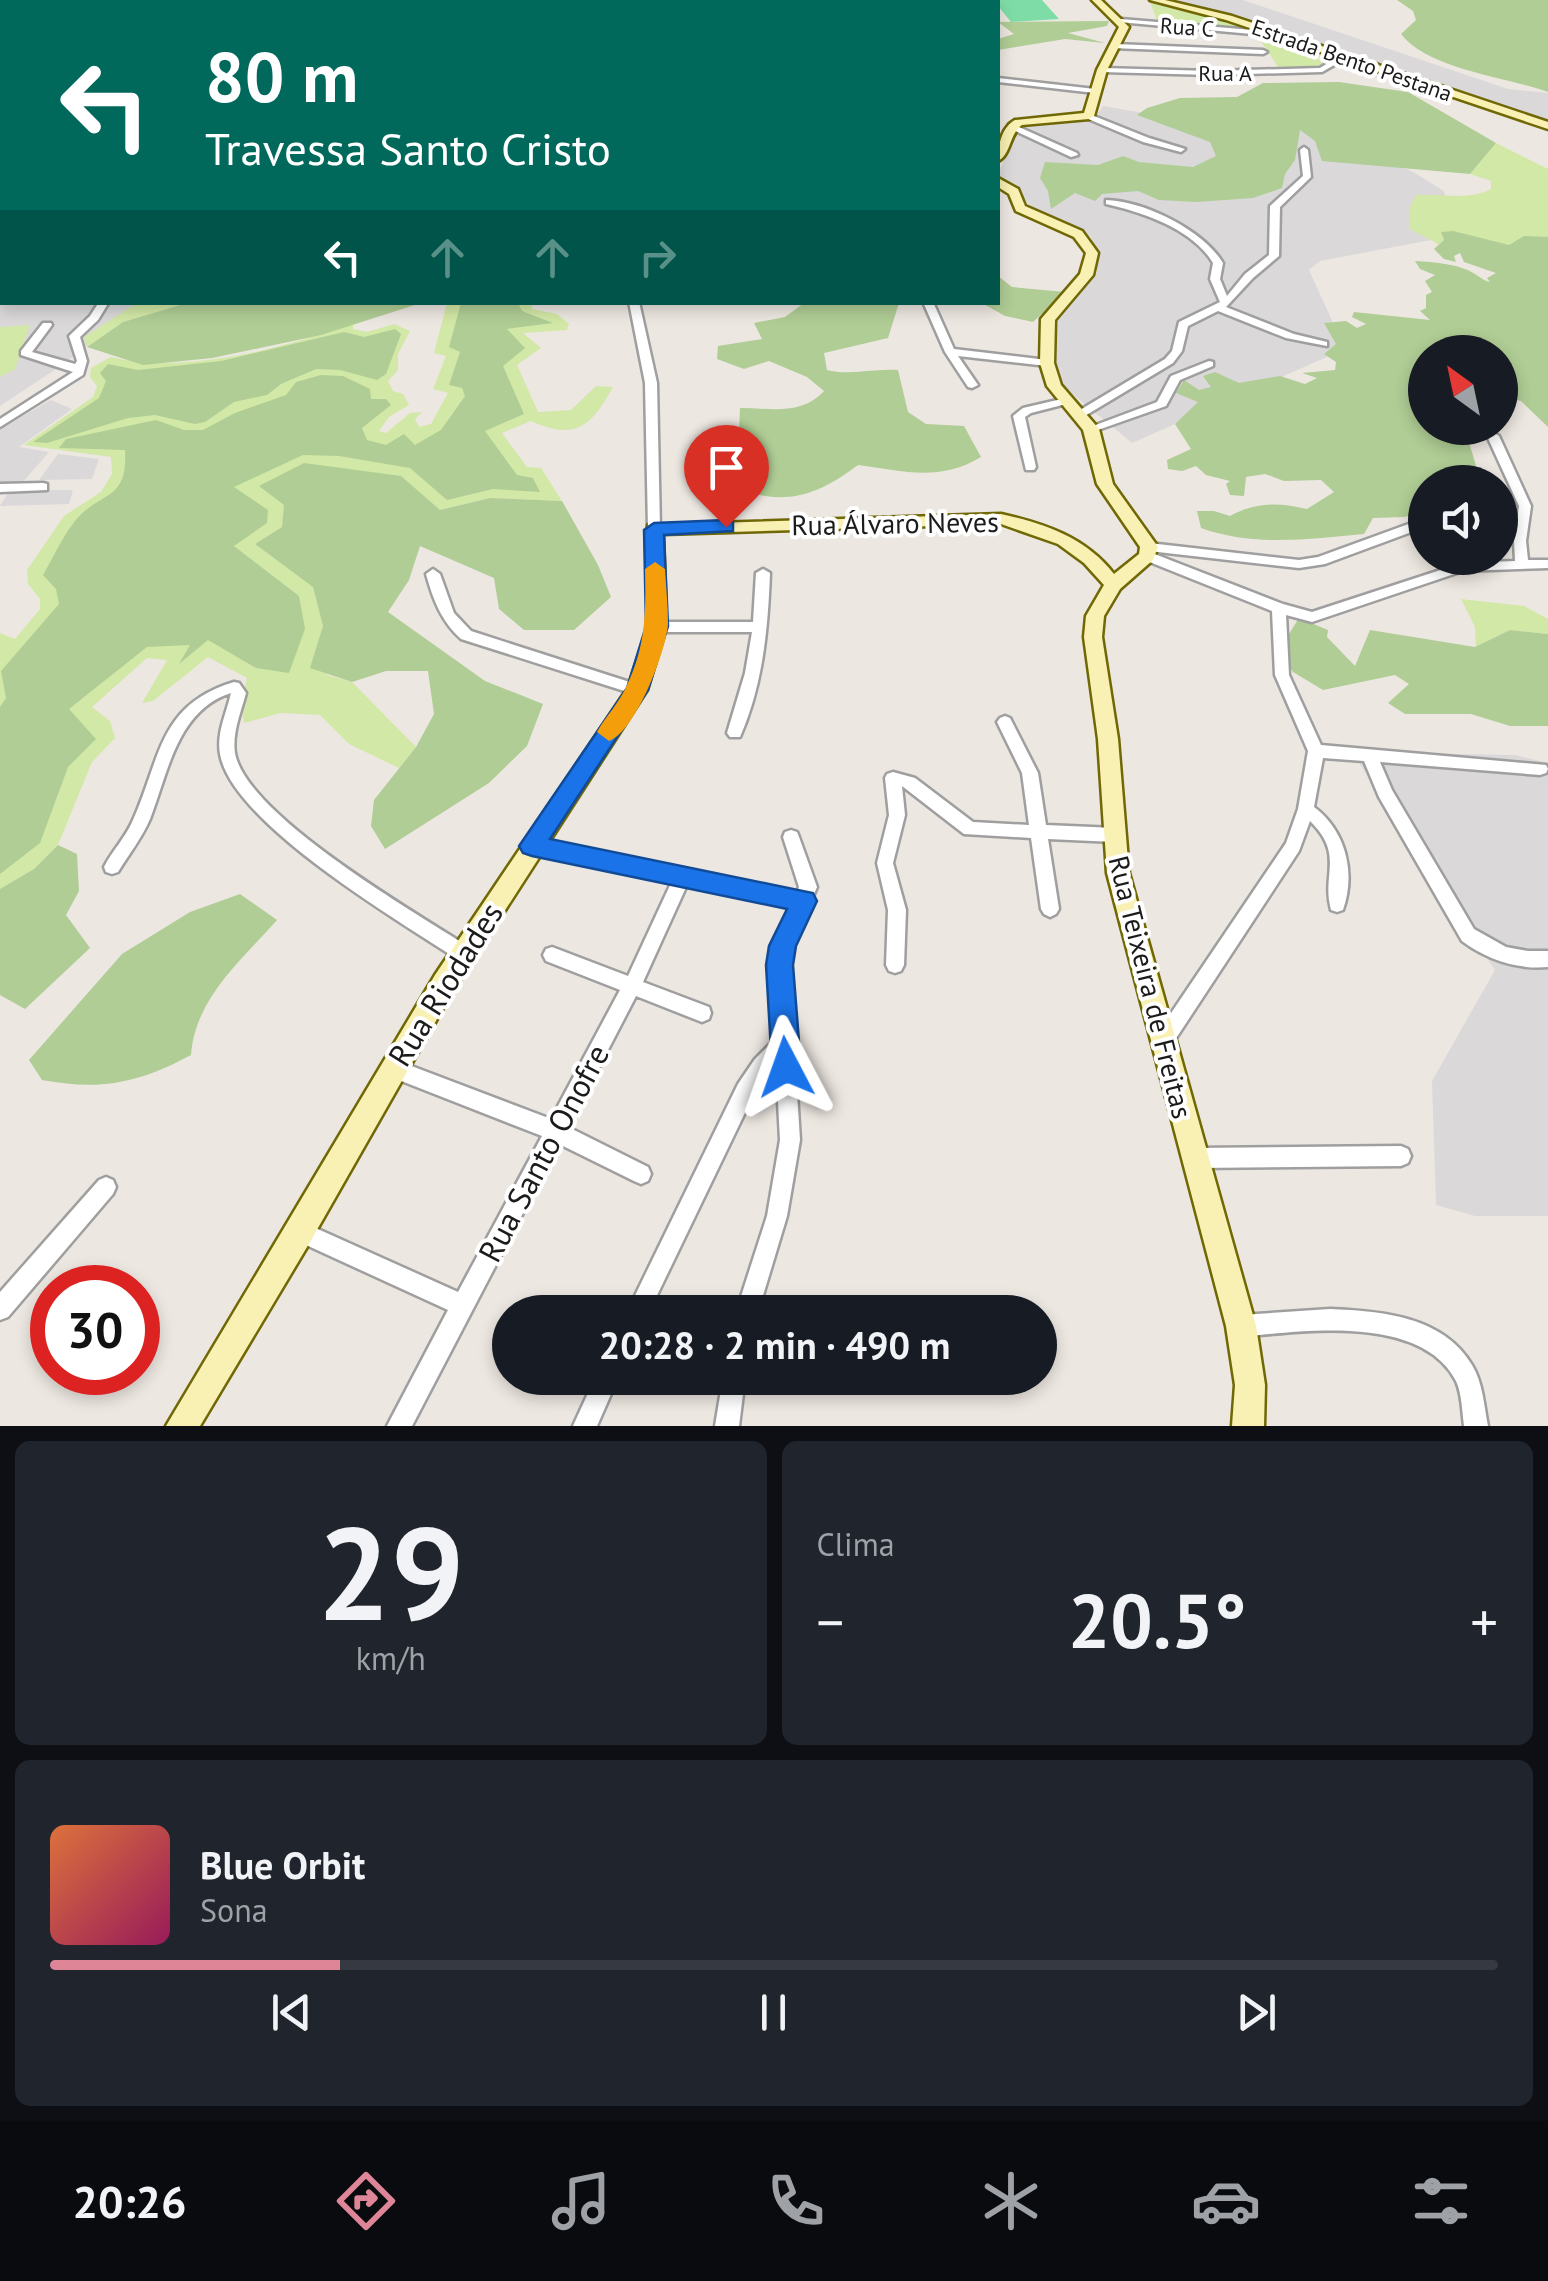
<!DOCTYPE html>
<html lang="pt">
<head>
<meta charset="utf-8">
<style>
	body { margin:0; font-family:"PT Sans",sans-serif; background:#20242c; color:#f1f3f6; height:100vh; display:flex; flex-direction:column; font-size:38px; white-space:nowrap }
	* { box-sizing:border-box; margin:0 }
	p { font-size:32px; color:#9ea1a6 }
	.icon { flex:none; width:55px; height:55px; fill:none; stroke:currentColor; stroke-width:2; stroke-linecap:round; stroke-linejoin:round }
	.map { position:relative; height:1426px; overflow:hidden }
	.details { display:flex; flex-direction:column; gap:15px; padding:15px; background:#0d0f14; flex:1 }
	.details>* { flex:none }
	.guide { position:absolute; left:0px; top:0px; width:1000px; height:305px; box-shadow:0 5px 15px #0003; background:#00695c; color:#fff; overflow:hidden }
	.needle { width:65px; rotate:327deg }
	.buttons { position:absolute; left:1408px; top:335px; display:grid; gap:20px }
	.buttons a { display:grid; place-items:center; width:110px; height:110px; border-radius:50%; background:#171b24; box-shadow:0 5px 15px #0003; font-size:50px }
	.speed { position:absolute; left:30px; top:1265px; display:flex; gap:20px; font-size:50px; font-weight:700; text-align:center }
	.speed>* { display:grid; place-content:center; width:130px; height:130px; border-radius:50%; background:#171b24; box-shadow:0 5px 15px #0003; line-height:1 }
	.speed .limit { border:15px solid #d22; background:#fff; color:#111 }
	.pin { position:absolute; display:grid; place-items:center; width:85px; height:85px; color:#fff; margin:-102px -42px; border-radius:50% 50% 50% 0; rotate:-45deg; box-shadow:0 0 10px #0007 }
	.pin .icon { rotate:45deg }
	.me { position:absolute; width:110px; margin:-55px; rotate:356deg; stroke-linejoin:round; filter:drop-shadow(0 0 8px #0008) }
	.turn { display:flex; align-items:center; gap:35px; height:210px; padding:0 40px; font-size:45px }
	.turn .icon { width:130px; height:130px; stroke-width:2.5 }
	.turn b { display:block; font-size:70px; line-height:85px }
	.lanes { display:flex; align-items:center; height:95px; padding:0 40px; background:#0003; justify-content:center; gap:50px; direction:ltr }
	.lanes .off { opacity:.35 }
	.big { font-size:75px; font-weight:700; line-height:1.1 }
	.details .tile { flex:1; display:flex; flex-direction:column; justify-content:center; gap:15px; min-width:0; padding:0 35px; border-radius:15px; background:#20242c }
	.details .dial { align-items:center; gap:0 }
	.dial b { font-size:130px; line-height:1 }
	.song { display:flex; align-items:center; gap:30px }
	.cover { width:120px; height:120px; border-radius:15px; background:linear-gradient(135deg,hsl(20 70% 55%),hsl(330 70% 35%)) }
	.played { height:10px; border-radius:5px; background:linear-gradient(90deg,#de8698 20%,#363941 20%) }
	.keys { display:flex; justify-content:space-around; direction:ltr }
	.heat { display:flex; justify-content:space-between; align-items:center; font-size:55px; direction:ltr }
	.details .tiles { flex:1; display:grid; gap:15px; grid-template-columns:1fr 1fr }
	.tile:last-child { grid-column:span 2 }
	.trip { position:absolute; left:492px; top:1295px; width:565px; height:100px; border-radius:50px; background:#171b24; box-shadow:0 5px 15px #0003; font-weight:700; line-height:100px; text-align:center }
	.tabs { display:flex; height:160px; justify-content:space-around; align-items:center; background:#090b0e; color:#9ea1a6 }
	.tabs .icon { width:70px; height:70px }
	.tabs .current { color:#de8698 }
	.tabs b { font-size:45px; color:#f1f3f6 }
	.map>svg:first-child { display:block }
</style>
</head>
<body>
<div class="map">
<svg width="1548" height="1426" viewBox="0 0 1548 1426">
	<rect width="100%" height="100%" fill="#ede7e1"/>
	<g fill="#dad8d9">
		<path d="M1164,0h79l265,89 40,4v28l-330,-109z"/>
		<path d="M1103,106l64,11 101,-5 145,60 31,19 4,19 -17,30 -111,21 -11,9 36,79 -213,94 -68,-56 -9,-15 1,-56 18,-24 23,-20 -6,-35 -51,-23 -42,-38 19,-52 80,-9z"/>
		<path d="M0,121l2,181 137,1 -74,60 -65,43z"/>
		<path d="M51,400l21,9 -53,38 30,5 -27,31h-22v-54z"/>
		<path d="M58,454l41,5 -7,20 -53,1z"/>
		<path d="M10,490h63l-4,14 -69,2z"/>
		<path d="M1352,752l163,3 33,8v453h-73l-39,-11 -4,-124 63,-111z"/>
	</g>
	<g fill="#d2e8a6">
		<path d="M1150,2l105,27 -97,-6z"/>
		<path d="M1267,32l70,24 1,2 -19,11 -39,1 -23,-35z"/>
		<path d="M1496,143l52,26v68h-24l-15,8 -67,-13 2,8 -4,5 -30,-16v-22l6,-12c25,-2 54,6 75,-6v-8l-21,-7z"/>
		<path d="M137,303h50l-64,19 -36,25 -3,-10z"/>
		<path d="M447,303h84l1,6 25,5 12,10 -2,6 -44,3 18,15 -24,17 21,47 33,-2 25,-24 17,1c-22,40 -38,54 -82,34l-29,12 25,34 14,1 21,33 -72,-3 -50,12 -20,-15 -160,-9 25,18 -3,23 -27,17 58,42 10,40 4,49 25,7 64,65 -17,21 -50,-24 -29,-29 -39,-2 -37,10 -3,-16 6,-29 -39,-21 -55,44 -11,2 25,-43 -20,-2 -55,49 18,14 5,17 -23,24 -34,83 -24,24 -34,20v-256l15,6 25,-30v-10l-12,-15 -1,-14 37,-54 37,-24 11,-18 -1,-17 -87,-12 69,-48 4,-11 -7,-9 1,-9 20,-11c70,18 175,-8 242,-35v7l14,3 27,-8 16,7 -12,23v16l-10,11 5,10 10,3 6,11 -20,12 -10,14 7,2 24,-20 12,-1 -7,7 4,8 12,-3 17,-31 -15,-4 13,-33 -12,-3z"/>
		<path d="M30,325l-15,44 -15,8v-50z"/>
		<path d="M1461,599l63,7 24,13v15l-38,-4 -34,17 -1,-20z"/>
	</g>
	<g fill="#b0cd95">
		<path d="M1397,0h151v92c-41,-15 -119,-22 -147,-58l15,-14 -3,-9z"/>
		<path d="M1109,21l-2,5 -39,7 37,10 -40,-4 -67,11v-11l16,-5 -16,-12z"/>
		<path d="M1339,82l69,10 88,51 -26,31 -148,-13 -7,-20 -15,-11 -5,30 -10,14 -3,14 -29,10 -57,4 -37,-2 -21,-9 -36,3 -7,7 -20,-8 -24,16 -3,-18 -8,-13 5,-16 53,3 25,-9 16,6 54,5 23,-11 -6,-14 -73,-27 10,-7 33,-10 57,-1 26,-14z"/>
		<path d="M1453,231l56,14 15,-9 24,1v190l-27,-26 -21,-4v-45h-75v76h42c1,21 11,33 11,54h-53v28l-20,7 -32,1 -9,16c-54,5 -111,13 -163,-6l-4,-17h17l16,5c25,-14 49,-14 77,-7l27,-17 -13,-12 -37,1 -19,-7 -19,3 -2,19 -14,-1 -4,-11 4,-3 -24,-6 -10,-9 -14,5 -14,-2 -1,-9 24,-11 -16,-25 23,-22 -22,-9 8,-13 15,10 12,-3 -8,-11 12,-4 24,11 41,-7 25,8 12,-6 -15,-5 33,-3 1,-8 -12,-8 12,-10 -12,-21 22,-2 11,7 9,-4 -14,-7 2,-5 76,8 -10,-9 6,-3v-13l6,-3 -7,-11 10,-6 -15,-6 -5,-8c19,1 45,3 60,13 5,3 9,7 15,8l-3,-4 9,-5 -32,-11 -4,-9 -6,3 2,6 -12,-3 -10,-10 10,-9 -3,-8z"/>
		<path d="M998,276l14,11 53,5 -32,30 -28,-6 -23,-13 16,-1z"/>
		<path d="M187,303v-1l234,1 -100,32 -109,23 -69,7 -56,-18 36,-25z"/>
		<path d="M461,303h57l4,8 31,12 -46,6 18,19 -22,18 21,48 -39,17 32,44 16,3 7,14 -47,-3 -46,11 -37,-32 -71,-12 -36,-1 -69,32 34,23 -1,13 -33,23 65,50 6,33 -16,44 -33,-5 -48,-28 -29,24 11,-19 -43,2 -78,62 27,30 -28,28 -28,76 -40,31v-167l6,-9 -5,-27 58,-67 -3,-15 -13,-14c10,-17 19,-38 32,-54 25,-31 53,-18 50,-71l-66,-2 7,-9 90,-19 28,10h19l32,-17 51,-18 10,-13 25,-7 22,1 27,13 1,10h15l5,6 -29,23 5,12 19,5 18,-11 11,11 26,-15 24,-34 -3,-8 -13,-3 11,-33 -11,-5z"/>
		<path d="M899,303l-11,35 -64,15 3,17c21,6 46,-2 71,0l10,42 18,12 38,2 17,31c-41,25 -78,14 -123,8 -55,42 -90,40 -150,11l-6,-26 37,-19 1,-23c30,0 61,8 84,-17l-17,-14 -38,-16 -25,8 -27,-10 1,-13 44,-7 -8,-16 31,-6 19,-14z"/>
		<path d="M395,329l6,5 -15,40 -9,6 -37,-10 -24,-1 -35,15 -14,11 -33,7 -29,20 -10,2 -40,-9 -27,3 -81,25 -14,-1 66,-44 7,-17 -6,-8 8,-9 30,6 83,-9 123,-29 20,5z"/>
		<path d="M304,463l97,13 39,34 50,-12 72,3 36,64 13,32 -37,33h-50l-25,-21 -5,-31 -74,-32 -11,34 -21,32 97,69 58,23 -16,42 -38,37 -104,66 -14,-23 3,-26 42,-53 18,-33 -6,-43h-42l-34,11 -42,-14 13,-42 -10,-39 -58,-43 27,-17 2,-22 -25,-19z"/>
		<path d="M1299,618l29,12 -1,7 28,29 15,-36 105,17 35,-17 38,4v92h-38l-39,-12h-66l-17,-11 21,-19 -14,-9 -72,15 -30,-18 -9,-14 5,-24z"/>
		<path d="M58,845l19,9 2,37 -13,24 24,33 -65,61 -25,-14v-106l34,-20z"/>
		<path d="M240,894l37,26c-35,40 -82,78 -86,135 -52,28 -90,36 -149,25l-13,-20 93,-106 68,-42z"/>
	</g>
	<path fill="#7edda7" d="M993,0h49l17,19 -48,3z"/>
	<g fill="none" stroke-linecap="round" stroke-linejoin="round">
		<defs>
			<g id="street">
				<rect x="928" y="0" width="6" height="2"/>
				<path d="M947,0h7l1,2h-6z"/>
				<path d="M1121,19l131,11 4,2 -4,2 -133,-12z"/>
				<rect x="0" y="36" width="2" height="6"/>
				<path d="M1115,44l148,6 4,2 -4,2 -151,-6z"/>
				<path d="M1341,55l7,2 -26,15 -111,3 -109,-3 -4,-2 4,-2 109,3 109,-3z"/>
				<path d="M998,78l97,11 4,2 -4,2 -97,-11z"/>
				<path d="M1089,114l60,24 36,11 -4,3 -38,-10 -57,-24 -1,-2z"/>
				<path d="M1012,124l65,29 1,2 -7,2 -62,-29v-4z"/>
				<path d="M1304,147l4,3 3,27 -31,30 -1,49 -26,22 -27,29 68,27 33,8v4l-41,-8 -68,-27 -30,15 -6,25 -9,12 -90,54h-8v-4l90,-54 7,-8 7,-29 41,-20 -10,-23 3,-16c-20,-34 -71,-51 -107,-59v-4c38,1 97,30 117,63l-3,16 7,17 18,-22 24,-19 1,-49 33,-30 -3,-26z"/>
				<path d="M99,302h10l-11,18 -18,17 7,24 -4,14 -83,52v-8l73,-47 -52,-17v-4l22,-28h8l1,2 -20,27 43,12 2,-3 -8,-25 21,-20z"/>
				<path d="M629,302h10l18,81 3,146 -6,4 -6,-4 -3,-146z"/>
				<path d="M923,302h10l21,47 93,11 5,3 -5,3 -89,-10 20,29 -6,3 -4,-1 -23,-35z"/>
				<path d="M1209,361l4,1v4l-33,14 -14,26 -71,25h-8l-2,-2 72,-27 14,-26z"/>
				<path d="M1066,398l6,3 -2,2 -39,10 -6,4 11,50 -2,3h-8l-13,-54 10,-8z"/>
				<path d="M1493,432l6,4 32,70 -5,35 2,19h20v8l-85,3 -151,51 -26,-7 3,60 32,70 225,20 2,4 -2,4 -6,2 -160,-13 12,28 82,139 32,18 22,4h20v16c-31,3 -62,-8 -86,-26l-83,-144 -15,-36 -41,-3 -9,49c32,24 42,66 29,103l-6,2 -6,-2c-10,-36 14,-55 -21,-89l-11,30 -128,195 -7,3 -7,-3 -2,-6 2,-6 129,-191 12,-34 10,-58 -33,-76 -3,-64 -130,-52 -2,-3 2,-3h10l131,51 29,8 150,-49 53,-2 -1,-20 5,-35 -32,-70z"/>
				<path d="M43,483l4,1v6l-47,2v-8z"/>
				<path d="M1425,518v9l-100,37 -26,4 -150,-17 -7,-4 7,-4 150,17 19,-3z"/>
				<path d="M433,569l7,5 14,39 17,18 171,55 2,4 -2,4 -5,1 -176,-56c-20,-18 -28,-40 -35,-65z"/>
				<path d="M763,569l7,4c-2,55 -7,112 -30,164h-10l-3,-4 18,-60 7,-41h-95l-7,-5 7,-5h96l3,-49z"/>
				<path d="M234,682l5,1 7,10c-5,19 -14,40 -11,60 11,62 181,160 234,194l3,6 -3,6 -6,2 -6,-2c-58,-38 -225,-136 -237,-205 -4,-21 7,-42 11,-61 -54,17 -63,80 -81,126 -8,19 -21,35 -32,53l-6,2 -6,-2 -2,-5c8,-16 22,-30 29,-47 28,-62 25,-115 101,-138z"/>
				<path d="M1005,716l5,2 28,55 8,52 69,3 6,2 2,5 -2,5 -6,2 -67,-3 11,70 -3,5 -6,3 -6,-3 -3,-5 -10,-71 -67,-4 -62,-48 3,29 -12,48 13,47 -2,55 -3,6 -6,2 -6,-2 -3,-6 2,-55 -11,-47 12,-48 -4,-37 2,-4 6,-2 22,6 58,44 56,3 -7,-52 -25,-51 3,-4z"/>
				<path d="M791,830l6,2 2,5 18,50 -25,59 -3,19 11,175 -13,76 -29,96h-22l31,-96 13,-76 -4,-76 -24,34 -103,214h-22l111,-228 17,-25 19,-19 -3,-75 3,-19 17,-40 -104,-21 -44,97 66,25 2,6 -2,6 -7,3 -66,-26 -68,131 80,40 3,7 -3,7 -7,3 -7,-3 -75,-37 -147,282h-25l61,-116 -155,-71 -4,-7 4,-7 7,-4 158,71 84,-156 -156,-61 -3,-7 3,-7 7,-2 158,60 69,-129 -74,-29 -3,-6 3,-6 6,-2 76,29 44,-95 -140,-28 -6,-2 -2,-5 2,-5 6,-2 265,53 2,-5 -16,-50 2,-5z"/>
				<path d="M1401,1146l7,3 3,7 -3,7 -7,3 -206,2 -7,-3 -3,-7 3,-7 7,-3z"/>
				<path d="M106,1177l7,3 3,7 -3,7 -105,123 -8,3v-28l99,-112z"/>
				<path d="M1330,1309c51,2 113,7 142,56 11,18 12,41 16,61h-24c-2,-14 -2,-32 -8,-45 -35,-67 -154,-50 -215,-44l-8,-3 -3,-8 3,-8 8,-3z"/>
				<path d="M595,1378h23l-21,48h-24z"/>
				<path d="M723,1378h22l-6,48h-24z"/>
			</g>
			<g id="secondary">
				<path d="M1092,0h9l28,27 -22,43 -13,46 -5,3 -67,6c-13,9 -11,30 -24,36 0,-15 3,-33 17,-41l69,-7 13,-43 22,-43z"/>
				<path d="M1150,0h15l67,16 316,106v7l-322,-109z"/>
				<rect x="0" y="74" width="2" height="6"/>
				<path d="M998,178l20,11 7,17 57,25 16,22 -5,22 -38,45 -1,43 7,22 38,44 14,55 45,63 -5,13 -33,29 -16,27 -2,21 16,102 11,134 127,453 9,59 -1,41h-32l3,-41 -9,-59 -119,-453 -9,-134 -14,-102 2,-21 18,-31 -20,-22 -26,-19 -57,-20 -338,10 3,93 -19,63 -194,301 -143,251 -110,184h-34l269,-451 193,-287 20,-61v-102l353,-11c44,10 84,23 113,60l25,-20 1,-7 -43,-63 -14,-54 -36,-44 -7,-23 1,-44 39,-45 6,-21 -12,-16 -58,-26 -7,-17 -11,-7z"/>
			</g>
		</defs>
		<use href="#street" stroke="#9f9f9f" stroke-width="5"/>
		<use href="#secondary" stroke="#706805" stroke-width="5"/>
		<use href="#street" fill="#fff" fill-rule="evenodd"/>
		<use href="#secondary" fill="#f9f0b3" fill-rule="evenodd"/>
	</g>
	<path fill="#1a73e8" stroke="#114b97" stroke-width="2.5" d="M726,520l7,2v9l-69,4 4,91 -20,64 -98,149 263,54 4,8 -21,45 -3,19 8,102 -4,10 -11,4 -10,-4 -4,-10 -6,-102 3,-19 18,-37 -255,-53 -9,-3 -4,-7 108,-158 19,-62 -2,-96 10,-7z"/>
	<path fill="#f59e0b" d="M655,562l10,7c1,18 3,37 3,55 -2,28 -33,108 -59,117l-12,-9c9,-16 23,-30 30,-47 19,-39 19,-74 18,-116z"/>
	<g text-anchor="middle" dominant-baseline="central" stroke-width="8" stroke-linejoin="round" paint-order="stroke">
		<g font-size="22" fill="#1b1b1b" stroke="#fff">
			<text transform="translate(1187 27) rotate(4)">Rua C</text>
			<text transform="translate(1352 60) rotate(19)">Estrada Bento Pestana</text>
			<text x="1225" y="73">Rua A</text>
		</g>
		<g font-size="28" fill="#1b1b1b" stroke="#fff">
			<text transform="translate(895 523) rotate(-1)">Rua Álvaro Neves</text>
			<text transform="translate(1151 987) rotate(76)">Rua Teixeira de Freitas</text>
		</g>
		<g font-size="32" fill="#1b1b1b" stroke="#fff">
			<text transform="translate(445 984) rotate(-58)">Rua Riodades</text>
			<text transform="translate(543 1153) rotate(-62)">Rua Santo Onofre</text>
		</g>
	</g>
</svg>
<div class="buttons">
<a><svg class="needle" viewBox="-14 -14 28 28"><path d="M0-13l5 13h-10z" fill="#e53935"/><path d="M0 13l5-13h-10z" fill="#9ea1a6"/></svg></a>
<a><svg class="icon" aria-label="sound" viewBox="0 0 24 24"><path d="M4 9h4l5-4v14l-5-4H4zM17 9q2 3 0 6"/></svg></a>
</div>
<div class="speed"><div class="limit">30</div></div>
<div class="pin" style="left:726px;top:527px;background:#d93025"><svg class="icon" aria-label="arrive" viewBox="0 0 24 24"><path d="M6 21V4h12l-3 4 3 4H6"/></svg></div>
<svg class="me" style="left:786px;top:1067px" viewBox="-20 -20 40 40"><path d="M0-17L14 15 0 8-14 15z" fill="#1a73e8" stroke="#fff" stroke-width="4"/></svg>
<div class="trip">20:28 · 2 min · 490 m</div>
<div class="guide">
<div class="turn"><svg class="icon" aria-label="left" viewBox="0 0 24 24"><path d="M17 20v-9H6M10 6l-5 5 5 5"/></svg><div><b>80 m</b>Travessa Santo Cristo</div></div>
<div class="lanes"><svg class="icon" aria-label="left" viewBox="0 0 24 24"><path d="M17 20v-9H6M10 6l-5 5 5 5"/></svg><svg class="icon off" aria-label="ahead" viewBox="0 0 24 24"><path d="M12 20V5M6 11l6-6 6 6"/></svg><svg class="icon off" aria-label="ahead" viewBox="0 0 24 24"><path d="M12 20V5M6 11l6-6 6 6"/></svg><svg class="icon off" aria-label="right" viewBox="0 0 24 24"><path d="M7 20v-9h11M14 6l5 5-5 5"/></svg></div>
</div>
</div>
<section class="details">
<div class="tiles">
<div class="tile dial"><b>29</b><p>km/h</p></div>
<div class="tile"><p>Clima</p>
<div class="heat"><a>−</a><b class="big">20.5°</b><a>+</a></div>
</div>
<div class="tile">
<div class="song"><i class="cover"></i><div><b>Blue Orbit</b><p>Sona</p></div></div>
<div class="played"></div>
<div class="keys"><svg class="icon" aria-label="previous" viewBox="0 0 24 24"><path d="M18 5L8 12l10 7zM5 5v14"/></svg><svg class="icon" aria-label="pause" viewBox="0 0 24 24"><path d="M8 5v14M16 5v14"/></svg><svg class="icon" aria-label="next" viewBox="0 0 24 24"><path d="M6 5l10 7-10 7zM19 5v14"/></svg></div>
</div>
</div>
</section>
<nav class="tabs">
<b>20:26</b>
<svg class="icon current" aria-label="directions" viewBox="0 0 24 24"><path d="M12 3l9 9-9 9-9-9zM9 14v-3h6M13 9l2 2-2 2"/></svg>
<svg class="icon" aria-label="music" viewBox="0 0 24 24"><path d="M9 18V5l10-2v13"/><circle cx="6" cy="18" r="3"/><circle cx="16" cy="16" r="3"/></svg>
<svg class="icon" aria-label="phone" viewBox="0 0 24 24"><path d="M5 4h4l2 5-3 2q2 4 5 5l2-3 5 2v4C11 20 4 13 5 4z"/></svg>
<svg class="icon" aria-label="climate" viewBox="0 0 24 24"><path d="M12 3v18M4 7l16 10M4 17L20 7"/></svg>
<svg class="icon" aria-label="car" viewBox="0 0 24 24"><path d="M5 17H2v-5l4-1 3-4h7l3 4 3 1v5h-3M9 17h6M6 11h13"/><circle cx="7" cy="17" r="2"/><circle cx="17" cy="17" r="2"/></svg>
<svg class="icon" aria-label="filters" viewBox="0 0 24 24"><path d="M4 7h16M4 17h16"/><circle cx="9" cy="7" r="2"/><circle cx="15" cy="17" r="2"/></svg>
</nav>
</body>
</html>
